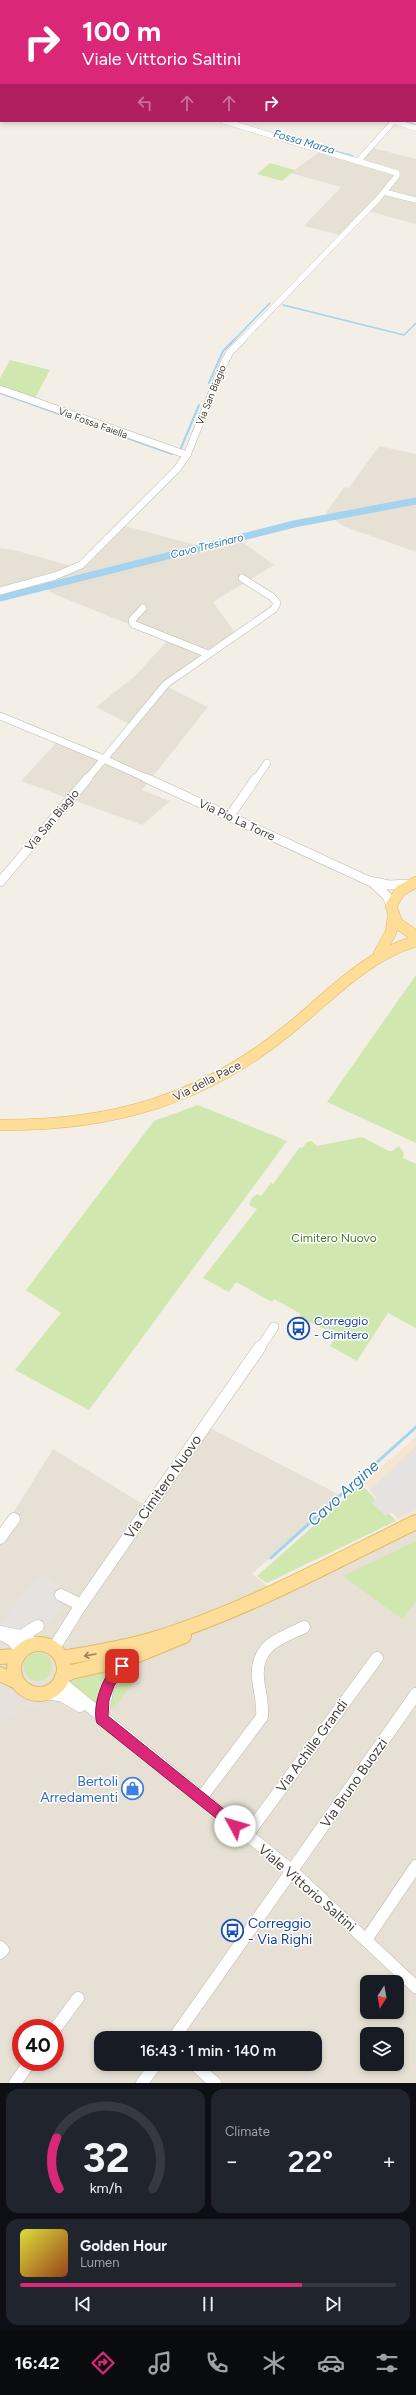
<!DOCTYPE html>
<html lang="en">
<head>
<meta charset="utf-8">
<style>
	body { margin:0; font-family:Figtree,sans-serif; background:#20242c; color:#f1f3f6; height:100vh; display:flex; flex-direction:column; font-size:15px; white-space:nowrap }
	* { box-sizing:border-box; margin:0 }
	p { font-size:13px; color:#9ea1a6 }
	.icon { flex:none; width:22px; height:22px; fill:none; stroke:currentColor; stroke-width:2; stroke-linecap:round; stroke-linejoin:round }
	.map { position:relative; height:2083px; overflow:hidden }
	.sheet { display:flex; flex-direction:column; gap:6px; padding:6px; background:#0d0f14; flex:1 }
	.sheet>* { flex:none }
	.hud { position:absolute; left:0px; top:0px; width:416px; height:122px; box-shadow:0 2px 6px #0003; background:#db2777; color:#fff; overflow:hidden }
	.needle { width:26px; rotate:191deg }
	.controls { position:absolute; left:360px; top:1975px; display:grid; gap:8px }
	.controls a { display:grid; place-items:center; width:44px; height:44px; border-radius:8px; background:#171b24; box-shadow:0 2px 6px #0003; font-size:20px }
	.speed { position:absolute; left:12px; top:2019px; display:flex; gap:8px; font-size:20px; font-weight:700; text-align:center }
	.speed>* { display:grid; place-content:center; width:52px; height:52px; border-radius:50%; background:#171b24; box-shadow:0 2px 6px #0003; line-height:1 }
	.speed .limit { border:6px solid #d22; background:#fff; color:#111 }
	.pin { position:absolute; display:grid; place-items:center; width:34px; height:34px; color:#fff; margin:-17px; border-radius:8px; box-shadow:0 2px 6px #0006 }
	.me { position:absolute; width:44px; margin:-22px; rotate:309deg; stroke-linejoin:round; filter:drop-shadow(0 0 3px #0008) }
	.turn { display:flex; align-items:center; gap:14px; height:84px; padding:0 16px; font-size:18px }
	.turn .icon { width:52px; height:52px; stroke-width:2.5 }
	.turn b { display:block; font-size:28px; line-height:34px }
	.lanes { display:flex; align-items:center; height:38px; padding:0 16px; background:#0003; justify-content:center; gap:20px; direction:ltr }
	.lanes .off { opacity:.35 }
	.big { font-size:30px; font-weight:600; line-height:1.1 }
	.sheet .widget { flex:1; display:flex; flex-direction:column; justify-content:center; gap:6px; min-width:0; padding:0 14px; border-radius:12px; background:#20242c }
	.sheet .dial { align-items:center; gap:0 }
	.dial svg { height:104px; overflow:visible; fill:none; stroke:#363941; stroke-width:7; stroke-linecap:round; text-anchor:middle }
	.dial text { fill:#f1f3f6; stroke:none }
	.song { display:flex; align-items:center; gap:12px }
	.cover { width:48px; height:48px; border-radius:6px; background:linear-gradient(135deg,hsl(60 70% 55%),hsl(20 70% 35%)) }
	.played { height:4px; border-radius:2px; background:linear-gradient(90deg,#db2777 75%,#363941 75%) }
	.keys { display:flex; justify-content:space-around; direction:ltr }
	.heat { display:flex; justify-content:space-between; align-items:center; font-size:22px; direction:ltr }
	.sheet .tiles { flex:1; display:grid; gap:6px; grid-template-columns:1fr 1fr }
	.widget:last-child { grid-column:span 2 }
	.trip { position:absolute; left:94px; top:2031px; width:228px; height:40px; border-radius:12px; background:#171b24; box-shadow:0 2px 6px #0003; font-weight:600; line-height:40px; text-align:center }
	.tabs { display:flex; height:64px; justify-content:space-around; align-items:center; background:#090b0e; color:#9ea1a6 }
	.tabs .icon { width:28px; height:28px }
	.tabs .current { color:#db2777 }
	.tabs b { font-size:18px; color:#f1f3f6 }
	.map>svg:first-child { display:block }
</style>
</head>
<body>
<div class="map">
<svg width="416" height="2083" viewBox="0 0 416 2083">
	<rect width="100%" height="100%" fill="#f3efe7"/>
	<g fill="#e7e1d5" fill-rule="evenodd">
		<path d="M373,148l43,11v65l-52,-14 -24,25 -36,-9 37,-39 -51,-14 31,-22 40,11z"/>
		<path d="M379,446l37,8v98l-73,-26 -17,-13 18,-26 5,1z"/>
		<path d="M125,526l86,23 29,-9 34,25 -61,37 23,32 -68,53 40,20 -66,83 28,11 -28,24 -121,-44 37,-40 45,17 28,-33 -35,-18 39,-31 33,-36 -114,-46 -22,-15 -32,10v-41l14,2 61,17 12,-2z"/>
		<path d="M210,1428l130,67 -88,79 29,23 135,-66v552h-416v-364l53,-21 -53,-62v-102l53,-85 98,60zM367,1982h30v30h-30zM21,2028h34v34h-34zM367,2034h30v30h-30zM101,2038h214v26h-214z"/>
	</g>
	<path fill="#f5e6d3" d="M416,1437v78l-15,7 -38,-40z"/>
	<path fill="#e6e1dc" d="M0,1636l37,31 16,31 -53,21z"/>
	<g fill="#d0e7b0">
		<path d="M270,163l25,7 -13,11 -25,-7z"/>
		<path d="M10,360l40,10 -15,28 -35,-13v-7z"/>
		<path d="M416,975v168l-89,-41z"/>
		<path d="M198,1105l89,36 -198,269 -74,-40 46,-57 -35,-23 128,-169z"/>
		<path d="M362,1137l27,14h3l7,-5 5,7 -1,5 13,6v164l-28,-15 -31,48 -27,-15 7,-11 -38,-18 2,-3 -27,-15 -2,3 -36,-20 -7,10 -26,-14 54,-69 -8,-4 3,-7 5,-4 4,2 10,-13 2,1 27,-37 2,1 5,-6 5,-1 5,5z"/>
		<path d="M361,1484l35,37 -129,62 -10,-7z"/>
		<path d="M416,1541v60l-14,18 -59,-43z"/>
		<circle cx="38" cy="1667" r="14"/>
		<path d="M113,1667c-13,13 -16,23 -15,41l-30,-26z"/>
		<path d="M131,1675l1,10 -18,23h-4c1,-18 6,-24 21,-33z"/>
	</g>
	<g fill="#e5e2df">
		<path d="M416,1446v64l-18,8 -7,-6 -5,4 -14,-13 5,-5 -7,-7z"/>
		<path d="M40,1573l32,22 -26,32 -39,5 -7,-6v-3z"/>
	</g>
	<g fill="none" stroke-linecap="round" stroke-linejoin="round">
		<g stroke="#a4d3f0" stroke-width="1.5">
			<path d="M358,0l4,1"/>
			<path d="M164,1l3,-1"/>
			<path d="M313,145l40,11"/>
			<path d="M283,305l121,30 12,-12"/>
			<path d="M234,340l36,-37"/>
		</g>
		<g stroke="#a4d3f0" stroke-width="2">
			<path d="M209,383l14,-32 12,-12"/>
			<path d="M0,393l172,61"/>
			<path d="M181,448l18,-43"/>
		</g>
		<path stroke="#a4d3f0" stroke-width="3" d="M271,1558l145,-131"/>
		<path stroke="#a4d3f0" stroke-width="7" d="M0,598l294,-74 122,-23"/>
		<defs>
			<g id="minor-far3">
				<path d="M224,121l173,52v3l-19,23 -136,141"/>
				<path d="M393,121l23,7"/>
				<path d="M359,160l35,-39"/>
				<path d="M384,192l32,8"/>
			</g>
			<g id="minor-far2">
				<path d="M0,389l187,66"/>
				<path d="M0,591l55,-15 26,-11 96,-96 10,-14 37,-92 6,-11 13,-13"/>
				<path d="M143,608l-11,12 1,4 75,30"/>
				<path d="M0,716l104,43 -17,20"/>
				<path d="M148,779l-44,-20 62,-75 108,-75 3,-6 -5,-6 -30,-19"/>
				<path d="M256,779l11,-16"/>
			</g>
			<g id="minor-far1">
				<path d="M146,778l223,103 20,4 21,-1"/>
				<path d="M229,817l27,-39"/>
				<path d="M0,882l88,-104"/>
				<path d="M374,884l13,12 4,10"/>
				<path d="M260,1348l14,-21"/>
			</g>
			<g id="minor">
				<path d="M0,1538l14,-19"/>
				<path d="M61,1595l20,10"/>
				<path d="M0,1632l25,5 10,8"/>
				<path d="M1,1634l11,6 10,12"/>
				<path d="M25,1637l1,-4 12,-7"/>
				<path d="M54,1648l27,-43 179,-258"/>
				<path d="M60,1682l232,189 124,116"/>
				<path d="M47,1693l16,3 17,10"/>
				<path d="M102,1718l6,-32 19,-26"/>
				<path d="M201,1798l61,-81c1,-11 -1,-20 -3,-31 -7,-38 15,-45 45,-59"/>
				<path d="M247,1835l130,-177"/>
				<path d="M366,1940l50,-74"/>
				<path d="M0,1947l3,3 -3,3"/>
				<path d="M55,2029l23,-31"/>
				<path d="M174,2038l242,-344"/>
				<path d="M194,2064l21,19"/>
				<path d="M15,2083l15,-21"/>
				<path d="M142,2083l14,-19"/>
			</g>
			<g id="major-far1">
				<path d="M416,882l-16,9 -9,15 6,17 19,13"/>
				<path d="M379,954l12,-22 2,-14"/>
				<path d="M0,1125c111,1 202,-25 288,-95 41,-33 77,-74 128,-89"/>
			</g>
			<g id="major">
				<circle cx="39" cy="1669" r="25"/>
				<path d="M0,1657l18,-1"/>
				<path d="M62,1658c31,-5 62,-10 92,-19 91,-28 176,-75 262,-117"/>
				<path d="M0,1674l15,7"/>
				<path d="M62,1677l9,-5 57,-13 56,-23"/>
			</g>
		</defs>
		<use href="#minor-far3" stroke="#bfb7aa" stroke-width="6"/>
		<use href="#minor-far2" stroke="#bfb7aa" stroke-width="8"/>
		<use href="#minor-far1" stroke="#bfb7aa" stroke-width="10"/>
		<use href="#minor" stroke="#bfb7aa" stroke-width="13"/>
		<use href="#major-far1" stroke="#e3b966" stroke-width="12"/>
		<use href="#major" stroke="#e3b966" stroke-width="16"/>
		<use href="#minor-far3" stroke="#fff" stroke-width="5.5"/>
		<use href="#minor-far2" stroke="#fff" stroke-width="7"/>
		<use href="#minor-far1" stroke="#fff" stroke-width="9"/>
		<use href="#minor" stroke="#fff" stroke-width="12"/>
		<use href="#major-far1" stroke="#fddd97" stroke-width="11"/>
		<use href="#major" stroke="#fddd97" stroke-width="14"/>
	</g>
	<defs><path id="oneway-shaft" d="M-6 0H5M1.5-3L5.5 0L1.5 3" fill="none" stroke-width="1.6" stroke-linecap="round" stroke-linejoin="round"/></defs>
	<use stroke="#998762" href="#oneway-shaft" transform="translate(90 1655) rotate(170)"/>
	<path fill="#db2777" stroke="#8e194d" d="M122,1660l4,1 2,5 -14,20 -5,14 -1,16 132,106 2,4 -2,4 -5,2 -4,-2 -134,-107c-6,-17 8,-56 25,-63z"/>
	<defs>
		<symbol id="bus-ring" viewBox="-11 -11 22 22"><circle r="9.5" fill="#fff" stroke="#1a4fb4" stroke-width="1.5"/><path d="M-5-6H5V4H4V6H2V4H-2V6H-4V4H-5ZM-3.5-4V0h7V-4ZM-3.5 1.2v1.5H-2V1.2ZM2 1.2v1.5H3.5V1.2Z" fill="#1a4fb4"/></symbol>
		<symbol id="shop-ring" viewBox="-11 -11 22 22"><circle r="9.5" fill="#fff" stroke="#3f7fe0" stroke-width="1.5"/><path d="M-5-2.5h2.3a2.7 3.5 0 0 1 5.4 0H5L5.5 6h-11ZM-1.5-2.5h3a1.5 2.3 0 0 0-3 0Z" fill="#3f7fe0"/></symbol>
	</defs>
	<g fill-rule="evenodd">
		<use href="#bus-ring" x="286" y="1316" width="25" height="25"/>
		<use href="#shop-ring" x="120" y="1776" width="25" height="25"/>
		<use href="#bus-ring" x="220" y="1918" width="25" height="25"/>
	</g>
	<g text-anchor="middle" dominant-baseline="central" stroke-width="3" stroke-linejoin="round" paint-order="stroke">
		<g font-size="10" fill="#474036" stroke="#fff">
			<text transform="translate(211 395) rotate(-68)">Via San Biagio</text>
			<text transform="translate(93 423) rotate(20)">Via Fossa Faiella</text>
		</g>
		<g font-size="11" font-style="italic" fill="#2e7aaa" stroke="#fff">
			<text transform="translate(304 142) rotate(16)">Fossa Marza</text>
			<text transform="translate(207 546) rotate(-14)">Cavo Tresinaro</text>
		</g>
		<g font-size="12" fill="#474036" stroke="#fff">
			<text transform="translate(52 820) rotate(-50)">Via San Biagio</text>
			<text transform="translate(237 820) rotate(25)">Via Pio La Torre</text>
			<text transform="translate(207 1081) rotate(-27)">Via della Pace</text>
		</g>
		<g font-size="12" fill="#4a782a" stroke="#fff">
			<text x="334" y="1238">Cimitero Nuovo</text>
		</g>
		<g font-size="12" fill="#164399" stroke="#fff" text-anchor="start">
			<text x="314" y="1321">Correggio<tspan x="314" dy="14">- Cimitero</tspan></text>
		</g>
		<g font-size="14" fill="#474036" stroke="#fff">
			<text transform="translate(163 1487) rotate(-55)">Via Cimitero Nuovo</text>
			<text transform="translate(312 1746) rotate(-54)">Via Achille Grandi</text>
			<text transform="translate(354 1783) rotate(-55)">Via Bruno Buozzi</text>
			<text transform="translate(307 1888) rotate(41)">Viale Vittorio Saltini</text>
		</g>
		<g font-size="14" fill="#366cbe" stroke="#fff" text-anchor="end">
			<text x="118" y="1781">Bertoli<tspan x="118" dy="16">Arredamenti</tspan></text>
		</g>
		<g font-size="14" fill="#164399" stroke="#fff" text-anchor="start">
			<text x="248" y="1923">Correggio<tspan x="248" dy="16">- Via Righi</tspan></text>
		</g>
		<g font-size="16" font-style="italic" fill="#2e7aaa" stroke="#fff">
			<text transform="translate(343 1493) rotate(-42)">Cavo Argine</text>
		</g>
	</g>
</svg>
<div class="controls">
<a><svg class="needle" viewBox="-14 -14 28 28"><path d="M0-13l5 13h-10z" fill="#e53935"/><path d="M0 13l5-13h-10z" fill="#9ea1a6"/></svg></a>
<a><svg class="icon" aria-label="layers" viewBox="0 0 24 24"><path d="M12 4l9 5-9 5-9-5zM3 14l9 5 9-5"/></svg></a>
</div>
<div class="speed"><div class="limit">40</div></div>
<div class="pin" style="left:122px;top:1666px;background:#d93025"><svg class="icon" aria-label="arrive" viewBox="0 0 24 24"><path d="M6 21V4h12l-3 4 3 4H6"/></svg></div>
<svg class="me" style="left:235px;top:1826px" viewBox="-20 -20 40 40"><circle r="19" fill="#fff"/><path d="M0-13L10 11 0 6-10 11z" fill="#db2777"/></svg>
<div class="trip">16:43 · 1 min · 140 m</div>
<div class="hud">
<div class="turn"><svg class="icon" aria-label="right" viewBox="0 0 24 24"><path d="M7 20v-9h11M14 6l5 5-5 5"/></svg><div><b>100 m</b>Viale Vittorio Saltini</div></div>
<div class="lanes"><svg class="icon off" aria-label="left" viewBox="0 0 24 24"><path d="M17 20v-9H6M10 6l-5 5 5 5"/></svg><svg class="icon off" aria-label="ahead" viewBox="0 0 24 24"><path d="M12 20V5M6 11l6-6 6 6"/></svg><svg class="icon off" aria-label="ahead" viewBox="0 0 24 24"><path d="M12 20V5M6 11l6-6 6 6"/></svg><svg class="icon" aria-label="right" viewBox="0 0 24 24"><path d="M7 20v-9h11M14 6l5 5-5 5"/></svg></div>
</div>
</div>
<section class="sheet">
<div class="tiles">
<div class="widget dial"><svg viewBox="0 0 100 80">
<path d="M14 69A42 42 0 1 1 86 69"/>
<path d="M14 69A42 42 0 0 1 12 30" stroke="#db2777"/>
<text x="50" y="56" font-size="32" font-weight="700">32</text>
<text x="50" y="72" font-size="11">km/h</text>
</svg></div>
<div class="widget"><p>Climate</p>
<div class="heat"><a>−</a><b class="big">22°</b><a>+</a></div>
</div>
<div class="widget">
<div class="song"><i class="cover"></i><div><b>Golden Hour</b><p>Lumen</p></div></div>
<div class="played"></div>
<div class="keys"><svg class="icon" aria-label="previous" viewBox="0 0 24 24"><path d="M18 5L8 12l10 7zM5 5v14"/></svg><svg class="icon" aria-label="pause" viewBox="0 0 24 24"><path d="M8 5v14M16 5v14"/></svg><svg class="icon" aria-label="next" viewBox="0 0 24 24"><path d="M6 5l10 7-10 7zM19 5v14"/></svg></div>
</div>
</div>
</section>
<nav class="tabs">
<b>16:42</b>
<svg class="icon current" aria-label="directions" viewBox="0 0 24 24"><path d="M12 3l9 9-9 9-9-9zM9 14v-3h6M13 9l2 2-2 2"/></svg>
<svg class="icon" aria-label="music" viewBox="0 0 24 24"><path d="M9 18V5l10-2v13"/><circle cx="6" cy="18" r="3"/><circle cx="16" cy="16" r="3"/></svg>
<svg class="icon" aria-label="phone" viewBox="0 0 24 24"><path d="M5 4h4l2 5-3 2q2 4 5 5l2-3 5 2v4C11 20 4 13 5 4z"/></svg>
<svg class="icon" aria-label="climate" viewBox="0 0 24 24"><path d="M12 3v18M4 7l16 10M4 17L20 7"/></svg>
<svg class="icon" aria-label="car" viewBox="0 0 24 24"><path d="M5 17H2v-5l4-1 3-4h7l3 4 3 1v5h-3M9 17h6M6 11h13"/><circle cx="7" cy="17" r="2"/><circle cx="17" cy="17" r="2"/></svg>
<svg class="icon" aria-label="filters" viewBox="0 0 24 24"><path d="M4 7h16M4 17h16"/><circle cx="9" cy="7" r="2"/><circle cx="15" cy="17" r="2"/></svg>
</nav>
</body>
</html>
